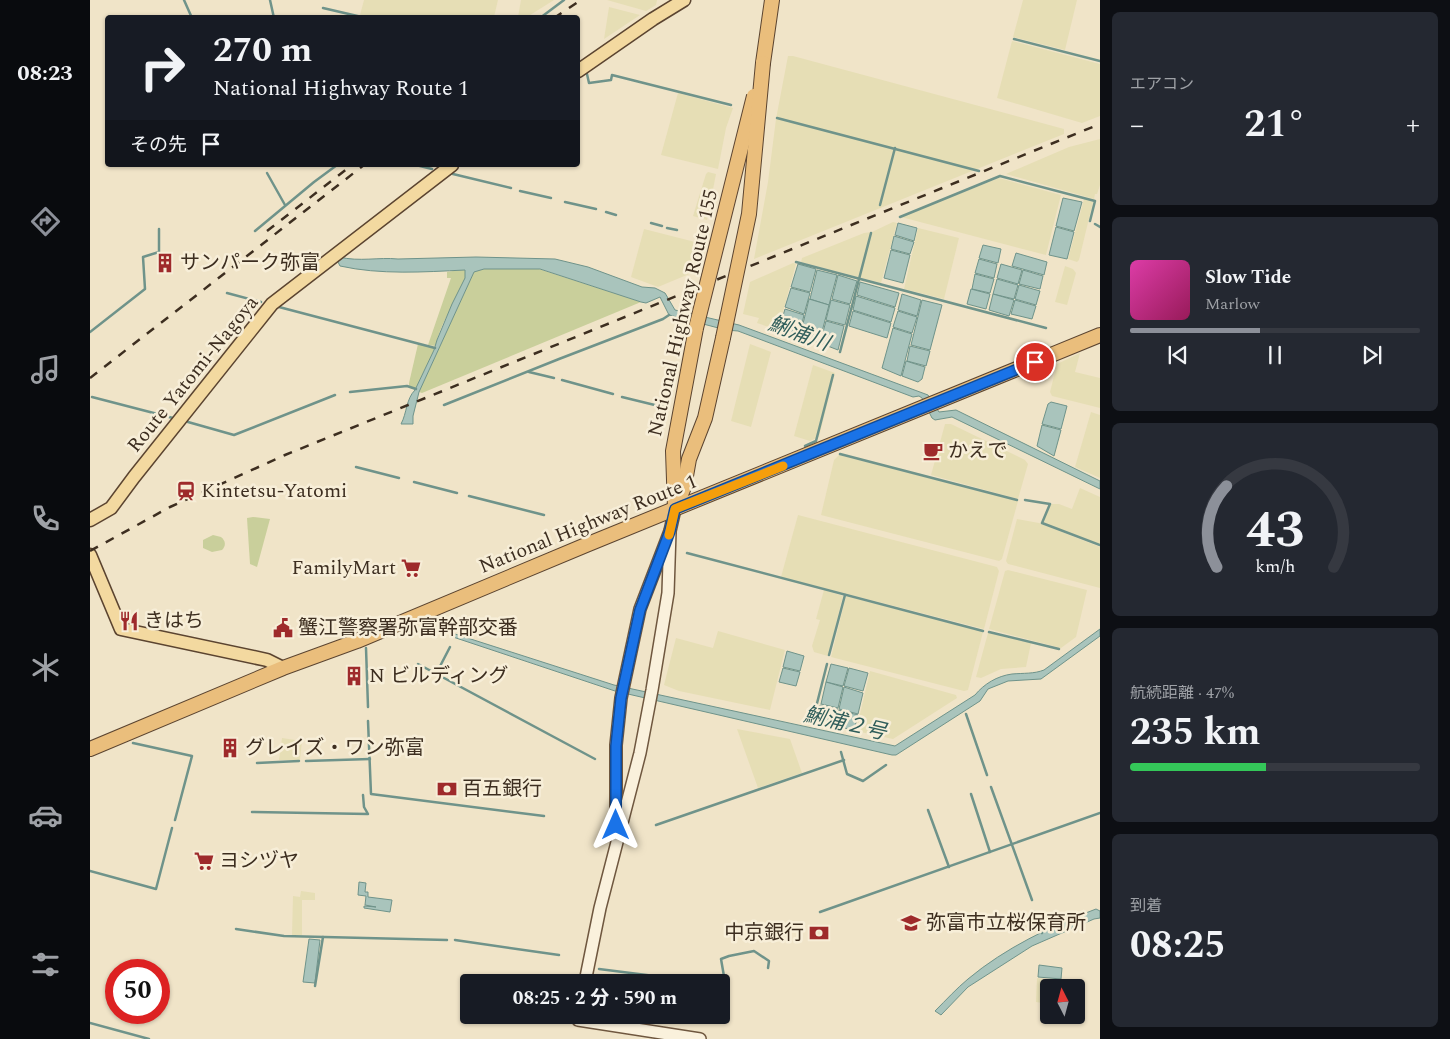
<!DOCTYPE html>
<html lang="ja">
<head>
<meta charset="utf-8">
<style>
	body { margin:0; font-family:Spectral,"Noto Sans JP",serif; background:#242831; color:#f1f3f6; height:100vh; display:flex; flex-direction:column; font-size:19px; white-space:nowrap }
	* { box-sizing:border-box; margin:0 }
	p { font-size:16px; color:#9ea1a6 }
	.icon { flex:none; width:28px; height:28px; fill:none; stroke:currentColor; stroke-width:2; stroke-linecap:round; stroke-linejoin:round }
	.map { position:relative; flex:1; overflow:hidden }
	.drawer { display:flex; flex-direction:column; gap:12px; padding:12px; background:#0d0f14; width:350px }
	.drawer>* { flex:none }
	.top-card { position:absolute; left:15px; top:15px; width:475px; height:152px; border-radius:5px; box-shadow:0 1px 4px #0004; background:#171b24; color:#f1f3f6; overflow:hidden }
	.needle { width:32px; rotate:354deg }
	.buttons { position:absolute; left:950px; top:979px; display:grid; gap:10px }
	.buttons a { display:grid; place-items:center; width:45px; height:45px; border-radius:5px; background:#171b24; box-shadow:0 1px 4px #0004; font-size:25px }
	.speed { position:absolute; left:15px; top:959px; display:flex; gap:10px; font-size:25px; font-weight:700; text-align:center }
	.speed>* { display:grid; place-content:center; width:65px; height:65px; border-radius:50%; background:#171b24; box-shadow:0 1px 4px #0004; line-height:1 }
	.speed .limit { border:8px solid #d22; background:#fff; color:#111 }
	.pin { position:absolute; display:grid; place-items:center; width:42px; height:42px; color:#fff; margin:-21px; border:2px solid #fff; border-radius:50%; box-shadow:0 1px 5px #0007 }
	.me { position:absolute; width:55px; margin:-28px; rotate:0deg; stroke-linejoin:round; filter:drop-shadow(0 0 4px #0008) }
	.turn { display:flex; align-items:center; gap:18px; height:105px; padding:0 25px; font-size:22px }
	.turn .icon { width:65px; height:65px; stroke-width:2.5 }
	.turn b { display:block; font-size:35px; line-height:42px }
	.then { display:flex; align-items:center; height:48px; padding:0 25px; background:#0003; gap:10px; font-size:19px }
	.big { font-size:38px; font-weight:700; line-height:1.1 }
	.drawer .tile { flex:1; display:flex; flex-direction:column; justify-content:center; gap:8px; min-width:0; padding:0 18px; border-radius:8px; background:#242831 }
	.drawer .dial { align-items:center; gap:0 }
	.dial svg { height:130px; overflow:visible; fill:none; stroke:#363941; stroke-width:7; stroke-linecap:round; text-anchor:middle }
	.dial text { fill:#f1f3f6; stroke:none }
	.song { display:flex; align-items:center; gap:15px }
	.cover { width:60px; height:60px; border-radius:8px; background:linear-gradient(135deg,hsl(320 70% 55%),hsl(330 70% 35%)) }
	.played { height:5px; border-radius:2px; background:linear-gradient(90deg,#8c9099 45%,#363941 45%) }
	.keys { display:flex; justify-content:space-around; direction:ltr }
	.heat { display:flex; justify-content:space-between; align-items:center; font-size:28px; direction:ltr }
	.charge { height:8px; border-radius:4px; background:linear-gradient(90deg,#34c759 47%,#363941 0) }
	.trip { position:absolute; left:370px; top:974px; width:270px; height:50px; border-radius:5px; background:#171b24; box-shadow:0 1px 4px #0004; font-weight:700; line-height:50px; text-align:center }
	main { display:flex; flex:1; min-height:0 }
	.tab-bar { display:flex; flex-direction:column; width:90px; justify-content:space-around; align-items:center; background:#090b0e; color:#9ea1a6 }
	.tab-bar .icon { width:35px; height:35px }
	.tab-bar .active { color:#8c9099 }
	.tab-bar b { font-size:22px; color:#f1f3f6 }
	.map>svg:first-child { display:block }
</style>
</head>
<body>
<main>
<nav class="tab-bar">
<b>08:23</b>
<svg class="icon active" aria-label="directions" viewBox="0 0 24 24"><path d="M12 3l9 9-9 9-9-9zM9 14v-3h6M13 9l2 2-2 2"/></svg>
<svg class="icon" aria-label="music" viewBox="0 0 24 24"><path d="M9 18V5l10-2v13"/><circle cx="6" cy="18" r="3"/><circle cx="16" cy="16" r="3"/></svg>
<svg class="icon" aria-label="phone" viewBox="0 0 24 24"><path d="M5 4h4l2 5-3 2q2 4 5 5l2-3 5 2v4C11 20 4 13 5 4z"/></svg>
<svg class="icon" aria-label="climate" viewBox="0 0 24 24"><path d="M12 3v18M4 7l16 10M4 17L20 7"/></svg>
<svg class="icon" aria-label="car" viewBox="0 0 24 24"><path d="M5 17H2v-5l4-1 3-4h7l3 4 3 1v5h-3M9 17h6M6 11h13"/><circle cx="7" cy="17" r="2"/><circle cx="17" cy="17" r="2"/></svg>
<svg class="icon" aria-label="filters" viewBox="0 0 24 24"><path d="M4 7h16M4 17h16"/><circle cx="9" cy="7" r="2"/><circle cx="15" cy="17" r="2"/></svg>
</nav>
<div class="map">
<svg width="1010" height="1039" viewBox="0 0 1010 1039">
	<rect width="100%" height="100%" fill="#f0e4c8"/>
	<g fill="#e6deb5">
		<path d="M274,0h134l-4,17 -122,1 -12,-3z"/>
		<path d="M431,0h33l-27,17h-9z"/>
		<path d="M517,0h50l-1,5 -10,6z"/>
		<path d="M933,0h54l-12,50 -52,-13z"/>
		<path d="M519,7l31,8 -36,24z"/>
		<path d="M922,41l88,23v52l-18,7 -85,-25z"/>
		<path d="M698,56h5l271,73v5l-310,125 14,-77 8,-63z"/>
		<path d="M588,93l55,15 -7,20 -8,41 -57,-14z"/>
		<path d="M1010,139v46l-3,9h-2l-1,5 -88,-25 63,-27z"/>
		<path d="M618,172l8,2 -9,46 -14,-4 13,-42z"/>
		<path d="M909,178l62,17 -15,60 -145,-38z"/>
		<path d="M994,199l9,3 -14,58 -2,2 -9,-3z"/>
		<path d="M803,222l4,1 -16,60 -80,-21 1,-4 62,-25 8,-1z"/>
		<path d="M828,228l41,10 -15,61 -40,-10z"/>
		<path d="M554,229l55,14 -5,29 -36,15 -27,-10z"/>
		<path d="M703,263l3,1 -18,66 -21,-7 2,-5 -16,-4 7,-32z"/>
		<path d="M975,266l8,3 3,4 -9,32 -12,-3z"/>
		<path d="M660,344l21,8 -20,75 -20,-6z"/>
		<path d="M990,353l-5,19 25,6v30l-48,-12 -2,-4 7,-28z"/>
		<path d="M723,365l22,8 -16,64 -9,4 -16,-5z"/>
		<path d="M1001,412l9,3v63l-25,-11z"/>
		<path d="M855,424h6l74,36 3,4 -10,35 -87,-24z"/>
		<path d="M749,455l179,46 -16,58 -3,2 -178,-46 13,-55z"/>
		<path d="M990,488l20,9v47l-57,-21 8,-19h8l13,5z"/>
		<path d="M708,515l199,52 2,4 -15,58 -203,-52z"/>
		<path d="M927,519l22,4 61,24v41l-92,-24 -2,-3z"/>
		<path d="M918,570l79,20 -11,47 -15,11 -72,-19 16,-58z"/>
		<path d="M734,590l19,6 -15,60 -14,-4 -2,-6 8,-26 -4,-1z"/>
		<path d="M756,596l137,36 -15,58 -4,1 -133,-34z"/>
		<path d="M628,631l67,19 -15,60 -91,-19 -15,-6 12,-47 37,10z"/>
		<path d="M898,633l43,10 -5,24 -25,2 -20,9 -5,-1z"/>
		<path d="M780,671l86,24 1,3 -64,41 -37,-8z"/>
		<path d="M647,729l53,10 12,34 -44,15z"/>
		<path d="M192,738l20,3 -2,19h-21z"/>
		<path d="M211,891l14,2v7h-13v35h-10l1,-39 7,1z"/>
		<path d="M947,978l24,3v6l-12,1v16l-13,-2z"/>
	</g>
	<g fill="#c9cf9b">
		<path d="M375,269c1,4 2,4 1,8 -8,24 -26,44 -30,69l-8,-1 23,-67h-4v-6z"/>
		<path d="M394,269h55l102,33 -219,91 -3,-1 55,-120z"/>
		<path d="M328,344l16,4v2l-19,40 -6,-3v-4z"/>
		<path d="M163,517l17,2 -13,48 -7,-3 -3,-46z"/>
		<path d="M123,535l8,2c5,4 5,9 1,13l-10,2 -9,-4v-8z"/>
	</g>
	<g fill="#a9c4bc" stroke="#6f938a">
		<path d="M973,198l19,4 -8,29 -18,-5z"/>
		<path d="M808,223l19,5 -3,13 -19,-6z"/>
		<path d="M966,227l18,5 -7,27 -18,-4z"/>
		<path d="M804,236l20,6 -4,12 -19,-5z"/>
		<path d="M893,245l18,4 -3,14 -19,-5z"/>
		<path d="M801,250l19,5 -7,28 -19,-5z"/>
		<path d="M926,253l31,9 -3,13 -32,-9z"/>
		<path d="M249,257c21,5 39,0 59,2l78,-2 79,2 33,8 54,20 13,1 10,5 10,17 64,15 189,70 11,17 17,-2 144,71v8l-148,-72 -17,3 -3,-2 -10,-20 -3,-2 -6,1 -175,-66 -12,-1 -57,-15 -9,-18 -14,6 -5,-1 -101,-33h-56l-10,3 -55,120 -6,24v8h-12c6,-11 5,-25 14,-34l19,-40 3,-10 15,-36 13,-26v-8c-41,2 -85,5 -125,-4l-2,-4z"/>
		<path d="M889,259l18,5 -3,14 -19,-5z"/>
		<path d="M708,264l18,5 -6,23 -19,-5z"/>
		<path d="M911,264l21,6 -4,14 -21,-6z"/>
		<path d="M727,270l20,5 -8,30 -19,-6z"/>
		<path d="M933,270l20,6 -3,13 -21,-5z"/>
		<path d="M885,274l19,5 -4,14 -18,-4z"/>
		<path d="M748,275l19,6 -7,23 -18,-5z"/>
		<path d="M907,279l21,6 -4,14 -21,-5z"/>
		<path d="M770,282l39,11 -4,14 -38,-12z"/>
		<path d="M929,285l21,6 -4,14 -21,-6z"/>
		<path d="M701,288l19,5 -6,21 -19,-7z"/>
		<path d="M881,289l19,5 -4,15 -19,-5z"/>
		<path d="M812,294l19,6 -4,16 -19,-6z"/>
		<path d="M903,294l21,6 -5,16 -20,-6z"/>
		<path d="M766,296l39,12 -4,14 -38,-12z"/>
		<path d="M719,299l20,6 -10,38 -19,-7z"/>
		<path d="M741,300l19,5 -5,20 -19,-5z"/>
		<path d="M832,300l20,5 -12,45 -19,-5z"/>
		<path d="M925,300l21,6 -4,13 -21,-5z"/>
		<path d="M695,309l19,6 -5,21 -20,-7z"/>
		<path d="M763,311l38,12 -4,15 -38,-12z"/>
		<path d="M808,311l19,6 -5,16 -19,-6z"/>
		<path d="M736,321l18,5 -6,24 -18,-7z"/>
		<path d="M803,328l19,6 -11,42 -19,-8z"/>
		<path d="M820,346l20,5 -4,15 -19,-5z"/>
		<path d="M816,361l19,6 -3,12 -4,3 -16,-6z"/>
		<path d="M961,402l16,4 -6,23 -19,-5 6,-20z"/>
		<path d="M952,425l19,5 -7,26 -17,-10z"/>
		<path d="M1010,629v7l-59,43 -33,2 -20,8 -8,12 -84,54h-4l-277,-64 -165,-55 2,-3 162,52 281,61 80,-51c9,-11 22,-19 37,-21 11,-1 22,0 32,-4z"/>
		<path d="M697,651l17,5 -4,15 -17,-4z"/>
		<path d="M741,664l17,4 -5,18 -17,-4z"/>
		<path d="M693,668l17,4 -4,14 -17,-4z"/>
		<path d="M759,668l19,5 -5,18 -19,-5z"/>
		<path d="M736,682l17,5 -5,21 -17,-4z"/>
		<path d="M754,687l19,6 -5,21 -19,-5z"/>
		<path d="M730,705l18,4 -4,16 -18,-4z"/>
		<path d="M749,710l19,5 -4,15 -19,-4z"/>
		<path d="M269,882l7,1 -1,9h3v5l24,3 -2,12 -26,-4v-2l12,1 -11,-2 1,-9 -8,-1z"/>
		<path d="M1006,909l4,2v7l-6,1 -62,27 -64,41 -27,28 -6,-4c11,-11 22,-23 33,-32 37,-31 83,-53 128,-70z"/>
		<path d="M219,939l11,1 -5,43 -12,-1z"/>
		<path d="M949,965l23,3 -1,11 -23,-2z"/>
	</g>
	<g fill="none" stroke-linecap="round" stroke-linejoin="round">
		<g stroke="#6f938a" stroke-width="2.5">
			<path d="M94,0l8,18"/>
			<path d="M180,0l4,18"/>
			<path d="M233,8l43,10"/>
			<path d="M450,18l24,-18"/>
			<path d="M924,39l86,22"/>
			<path d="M497,74l2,9 22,-3 1,-5 119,30"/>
			<path d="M687,118l202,53"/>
			<path d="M326,165l16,4"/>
			<path d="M177,173l18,32"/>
			<path d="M363,174l58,14"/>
			<path d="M430,191l31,7"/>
			<path d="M475,202l31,7"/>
			<path d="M790,205l15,-57"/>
			<path d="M516,212l10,3"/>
			<path d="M810,217l100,-41 95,25 -5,20"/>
			<path d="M561,223l11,3"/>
			<path d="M1005,224l5,3"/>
			<path d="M577,228l10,2"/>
			<path d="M165,231l59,-49 23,-17"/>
			<path d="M706,262l250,66"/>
			<path d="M137,293l34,9"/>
			<path d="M189,307l156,41"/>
			<path d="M0,332l55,-43 -2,-32 16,-5v-23"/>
			<path d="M750,352l31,-119"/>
			<path d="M439,372l25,6"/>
			<path d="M472,380l51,14"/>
			<path d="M260,392l57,-6 9,3"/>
			<path d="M2,397l81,21"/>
			<path d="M532,397l45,11"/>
			<path d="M354,405l115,-46 104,-40 6,-4"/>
			<path d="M98,422l46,13 101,-40"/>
			<path d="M715,446l11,-5 17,-66"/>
			<path d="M750,454l177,46"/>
			<path d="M266,467l43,11"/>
			<path d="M324,482l43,11"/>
			<path d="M379,496l75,19"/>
			<path d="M935,500l25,4 -8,19 58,22"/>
			<path d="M597,553l296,78"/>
			<path d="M899,632l70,17"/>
			<path d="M276,648l2,59"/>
			<path d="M739,655l16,-60"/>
			<path d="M328,664l177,95"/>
			<path d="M346,674l14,-27"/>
			<path d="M876,714l21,61"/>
			<path d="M723,719l14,-55"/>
			<path d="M278,721l3,73 173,22"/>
			<path d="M43,743l59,13 -17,64"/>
			<path d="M751,752l6,22 16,7 23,-16"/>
			<path d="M216,761l64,-2"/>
			<path d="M167,763l42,-2"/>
			<path d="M901,787l41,113"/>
			<path d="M881,794l19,58"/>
			<path d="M838,810l21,57"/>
			<path d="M162,812l116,2 -4,-7 -1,-12"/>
			<path d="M566,825l188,-65"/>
			<path d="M0,871l66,18 16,-61"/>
			<path d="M730,912l280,-99"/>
			<path d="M945,912l7,21"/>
			<path d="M146,929l48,7 163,4"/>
			<path d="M365,940l104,15"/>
			<path d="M509,969l103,13"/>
			<path d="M631,985l6,1 1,-1 -3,-3 -4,-23 8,-3 25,-5 15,10 -1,7"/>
			<path d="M225,986l8,-49"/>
			<path d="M0,1023l59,16"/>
		</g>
		<defs>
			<g id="secondary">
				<path d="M526,829v-84l5,-47 19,-89 30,-78 5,-22"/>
				<path d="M495,982l15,-74 40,-155 12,-63 16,-97 2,-62"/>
				<path d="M489,1015l-1,5 122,19"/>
			</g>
			<g id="primary">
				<path d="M488,71l75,-52 31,-19"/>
				<path d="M0,520l21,-12 23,-31 138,-173 180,-139"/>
				<path d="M0,555l31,74 146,31 16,8"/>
			</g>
			<g id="trunk">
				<path d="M673,63l9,-63"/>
				<path d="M587,504l7,-17 5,-28 16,-41 18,-80"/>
				<path d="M585,509l-2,-58 23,-123"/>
				<path d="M0,749l193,-81 74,-27 229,-96 514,-210"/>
			</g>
		</defs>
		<use href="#secondary" stroke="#6f573f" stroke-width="14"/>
		<use href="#primary" stroke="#5b4430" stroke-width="15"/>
		<use href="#trunk" stroke="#5b4430" stroke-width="16"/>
		<use href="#secondary" stroke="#faf1dc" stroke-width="11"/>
		<use href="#primary" stroke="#f3d9a0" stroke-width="12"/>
		<use href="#trunk" stroke="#eabe7c" stroke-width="14"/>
		<g stroke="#3d2e20" stroke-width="2.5" stroke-dasharray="9 9" stroke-linecap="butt">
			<path d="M464,18l27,-18"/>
			<path d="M177,231l85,-66"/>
			<path d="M0,378l274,-213"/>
			<path d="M0,551l80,-44 115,-52 815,-331"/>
		</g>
		<defs>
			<g id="trunk-bridge">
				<path d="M606,328l58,-232"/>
				<path d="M633,338l26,-124 14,-151"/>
			</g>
		</defs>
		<use href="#trunk-bridge" stroke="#5b4430" stroke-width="16" stroke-linecap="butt"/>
		<use href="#trunk-bridge" stroke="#eabe7c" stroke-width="14"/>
	</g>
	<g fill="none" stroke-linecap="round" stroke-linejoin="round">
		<defs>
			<path id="route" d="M526,825v-79l5,-48 19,-88 30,-79 5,-22 360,-147"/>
		</defs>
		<use href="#route" stroke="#114b97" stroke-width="12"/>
		<use href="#route" stroke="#1a73e8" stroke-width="9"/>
		<path stroke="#f59e0b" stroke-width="9" d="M579,535l6,-26 108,-43"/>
	</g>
	<defs>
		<symbol id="building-bare" viewBox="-9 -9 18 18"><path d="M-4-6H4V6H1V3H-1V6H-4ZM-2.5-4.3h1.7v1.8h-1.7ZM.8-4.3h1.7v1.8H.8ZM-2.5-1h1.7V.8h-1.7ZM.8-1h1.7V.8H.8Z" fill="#9e2a2b" stroke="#f7eed8" stroke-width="2.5" paint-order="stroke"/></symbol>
		<symbol id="cafe-bare" viewBox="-9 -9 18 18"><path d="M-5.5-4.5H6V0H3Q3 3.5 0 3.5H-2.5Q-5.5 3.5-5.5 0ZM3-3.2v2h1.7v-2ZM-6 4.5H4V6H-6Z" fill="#9e2a2b" stroke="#f7eed8" stroke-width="2.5" paint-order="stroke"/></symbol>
		<symbol id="station-bare" viewBox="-9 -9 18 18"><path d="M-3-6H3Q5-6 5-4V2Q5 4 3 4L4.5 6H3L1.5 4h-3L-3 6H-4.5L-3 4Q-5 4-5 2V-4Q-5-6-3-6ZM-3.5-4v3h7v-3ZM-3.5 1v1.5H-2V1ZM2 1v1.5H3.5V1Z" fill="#9e2a2b" stroke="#f7eed8" stroke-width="2.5" paint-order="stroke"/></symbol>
		<symbol id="supermarket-bare" viewBox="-9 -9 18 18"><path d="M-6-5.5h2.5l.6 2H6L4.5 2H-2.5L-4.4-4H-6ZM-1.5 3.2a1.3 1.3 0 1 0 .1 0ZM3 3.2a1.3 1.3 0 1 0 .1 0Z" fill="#9e2a2b" stroke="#f7eed8" stroke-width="2.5" paint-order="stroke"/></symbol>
		<symbol id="restaurant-bare" viewBox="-9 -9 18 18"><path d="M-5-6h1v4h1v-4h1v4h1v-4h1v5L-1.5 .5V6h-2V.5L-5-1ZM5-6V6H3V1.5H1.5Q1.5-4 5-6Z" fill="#9e2a2b" stroke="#f7eed8" stroke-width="2.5" paint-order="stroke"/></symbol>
		<symbol id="civic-bare" viewBox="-9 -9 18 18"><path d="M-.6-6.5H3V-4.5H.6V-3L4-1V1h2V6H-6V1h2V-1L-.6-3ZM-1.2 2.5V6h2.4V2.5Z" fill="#9e2a2b" stroke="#f7eed8" stroke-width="2.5" paint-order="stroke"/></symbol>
		<symbol id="bank-bare" viewBox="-9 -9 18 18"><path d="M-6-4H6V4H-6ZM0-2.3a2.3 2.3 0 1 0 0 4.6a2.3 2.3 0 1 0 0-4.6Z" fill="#9e2a2b" stroke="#f7eed8" stroke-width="2.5" paint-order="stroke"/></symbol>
		<symbol id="school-bare" viewBox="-9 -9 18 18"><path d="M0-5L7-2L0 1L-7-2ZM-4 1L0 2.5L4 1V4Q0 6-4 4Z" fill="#9e2a2b" stroke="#f7eed8" stroke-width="2.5" paint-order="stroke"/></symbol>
	</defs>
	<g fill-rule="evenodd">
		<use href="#building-bare" x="61" y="249" width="28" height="28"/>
		<use href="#cafe-bare" x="829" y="437" width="28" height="28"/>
		<use href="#station-bare" x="82" y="477" width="28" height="28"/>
		<use href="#supermarket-bare" x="307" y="554" width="28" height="28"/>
		<use href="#restaurant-bare" x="25" y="607" width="28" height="28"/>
		<use href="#civic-bare" x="179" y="614" width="28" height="28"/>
		<use href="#building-bare" x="250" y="662" width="28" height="28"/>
		<use href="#building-bare" x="126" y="734" width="28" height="28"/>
		<use href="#bank-bare" x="343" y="775" width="28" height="28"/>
		<use href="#supermarket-bare" x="100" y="847" width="28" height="28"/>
		<use href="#school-bare" x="807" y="909" width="28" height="28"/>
		<use href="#bank-bare" x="715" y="919" width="28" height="28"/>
	</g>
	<g text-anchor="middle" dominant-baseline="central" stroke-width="5" stroke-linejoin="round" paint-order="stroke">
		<g font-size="20" fill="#3d2e20" stroke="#f7eed8" text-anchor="start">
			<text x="90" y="263">サンパーク弥富</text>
			<text x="858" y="451">かえで</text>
			<text x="111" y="491">Kintetsu-Yatomi</text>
			<text x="306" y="568" text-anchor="end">FamilyMart</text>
			<text x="54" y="621">きはち</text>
			<text x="208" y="628">蟹江警察署弥富幹部交番</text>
			<text x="279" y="676">N ビルディング</text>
			<text x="155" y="748">グレイズ・ワン弥富</text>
			<text x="372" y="789">百五銀行</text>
			<text x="129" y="861">ヨシヅヤ</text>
			<text x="836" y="923">弥富市立桜保育所</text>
			<text x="714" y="933" text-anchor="end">中京銀行</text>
		</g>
		<g font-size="20" fill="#3d2e20" stroke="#f7eed8">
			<text transform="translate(593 313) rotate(-77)">National Highway Route 155</text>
			<text transform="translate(103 374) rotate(-51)">Route Yatomi-Nagoya</text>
			<text transform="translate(498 524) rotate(-22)">National Highway Route 1</text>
		</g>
		<g font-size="21" font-style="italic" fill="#2f5d5a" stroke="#f7eed8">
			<text transform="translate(709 334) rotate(20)">鯏浦川</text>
			<text transform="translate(755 724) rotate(13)">鯏浦２号</text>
		</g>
	</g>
</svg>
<div class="buttons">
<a><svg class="needle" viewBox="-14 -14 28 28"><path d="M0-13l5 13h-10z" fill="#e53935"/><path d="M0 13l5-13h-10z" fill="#9ea1a6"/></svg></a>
</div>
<div class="speed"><div class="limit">50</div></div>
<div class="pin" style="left:945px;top:362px;background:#d93025"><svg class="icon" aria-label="arrive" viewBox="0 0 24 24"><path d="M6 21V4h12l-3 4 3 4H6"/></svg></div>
<svg class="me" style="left:526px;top:825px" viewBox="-20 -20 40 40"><path d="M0-17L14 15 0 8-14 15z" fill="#1a73e8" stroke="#fff" stroke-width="4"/></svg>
<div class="trip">08:25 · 2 分 · 590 m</div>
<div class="top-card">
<div class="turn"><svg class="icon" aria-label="right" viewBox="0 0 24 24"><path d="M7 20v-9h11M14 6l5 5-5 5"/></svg><div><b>270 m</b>National Highway Route 1</div></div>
<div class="then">その先<svg class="icon" aria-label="arrive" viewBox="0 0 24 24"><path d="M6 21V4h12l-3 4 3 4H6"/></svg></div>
</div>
</div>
<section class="drawer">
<div class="tile"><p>エアコン</p>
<div class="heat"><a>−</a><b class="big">21°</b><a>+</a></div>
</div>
<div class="tile">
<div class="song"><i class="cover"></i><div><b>Slow Tide</b><p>Marlow</p></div></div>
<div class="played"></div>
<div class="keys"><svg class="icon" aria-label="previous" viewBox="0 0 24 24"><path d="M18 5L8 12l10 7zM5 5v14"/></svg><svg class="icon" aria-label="pause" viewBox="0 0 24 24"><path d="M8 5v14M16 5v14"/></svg><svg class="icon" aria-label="next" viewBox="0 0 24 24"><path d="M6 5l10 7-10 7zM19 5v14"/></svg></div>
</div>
<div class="tile dial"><svg viewBox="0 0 100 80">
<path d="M14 69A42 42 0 1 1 86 69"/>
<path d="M14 69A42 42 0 0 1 20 19" stroke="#8c9099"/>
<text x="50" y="56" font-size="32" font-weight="700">43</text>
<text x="50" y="72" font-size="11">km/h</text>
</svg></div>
<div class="tile"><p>航続距離 · 47%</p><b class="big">235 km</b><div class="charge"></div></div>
<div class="tile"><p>到着</p><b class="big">08:25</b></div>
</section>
</main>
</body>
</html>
